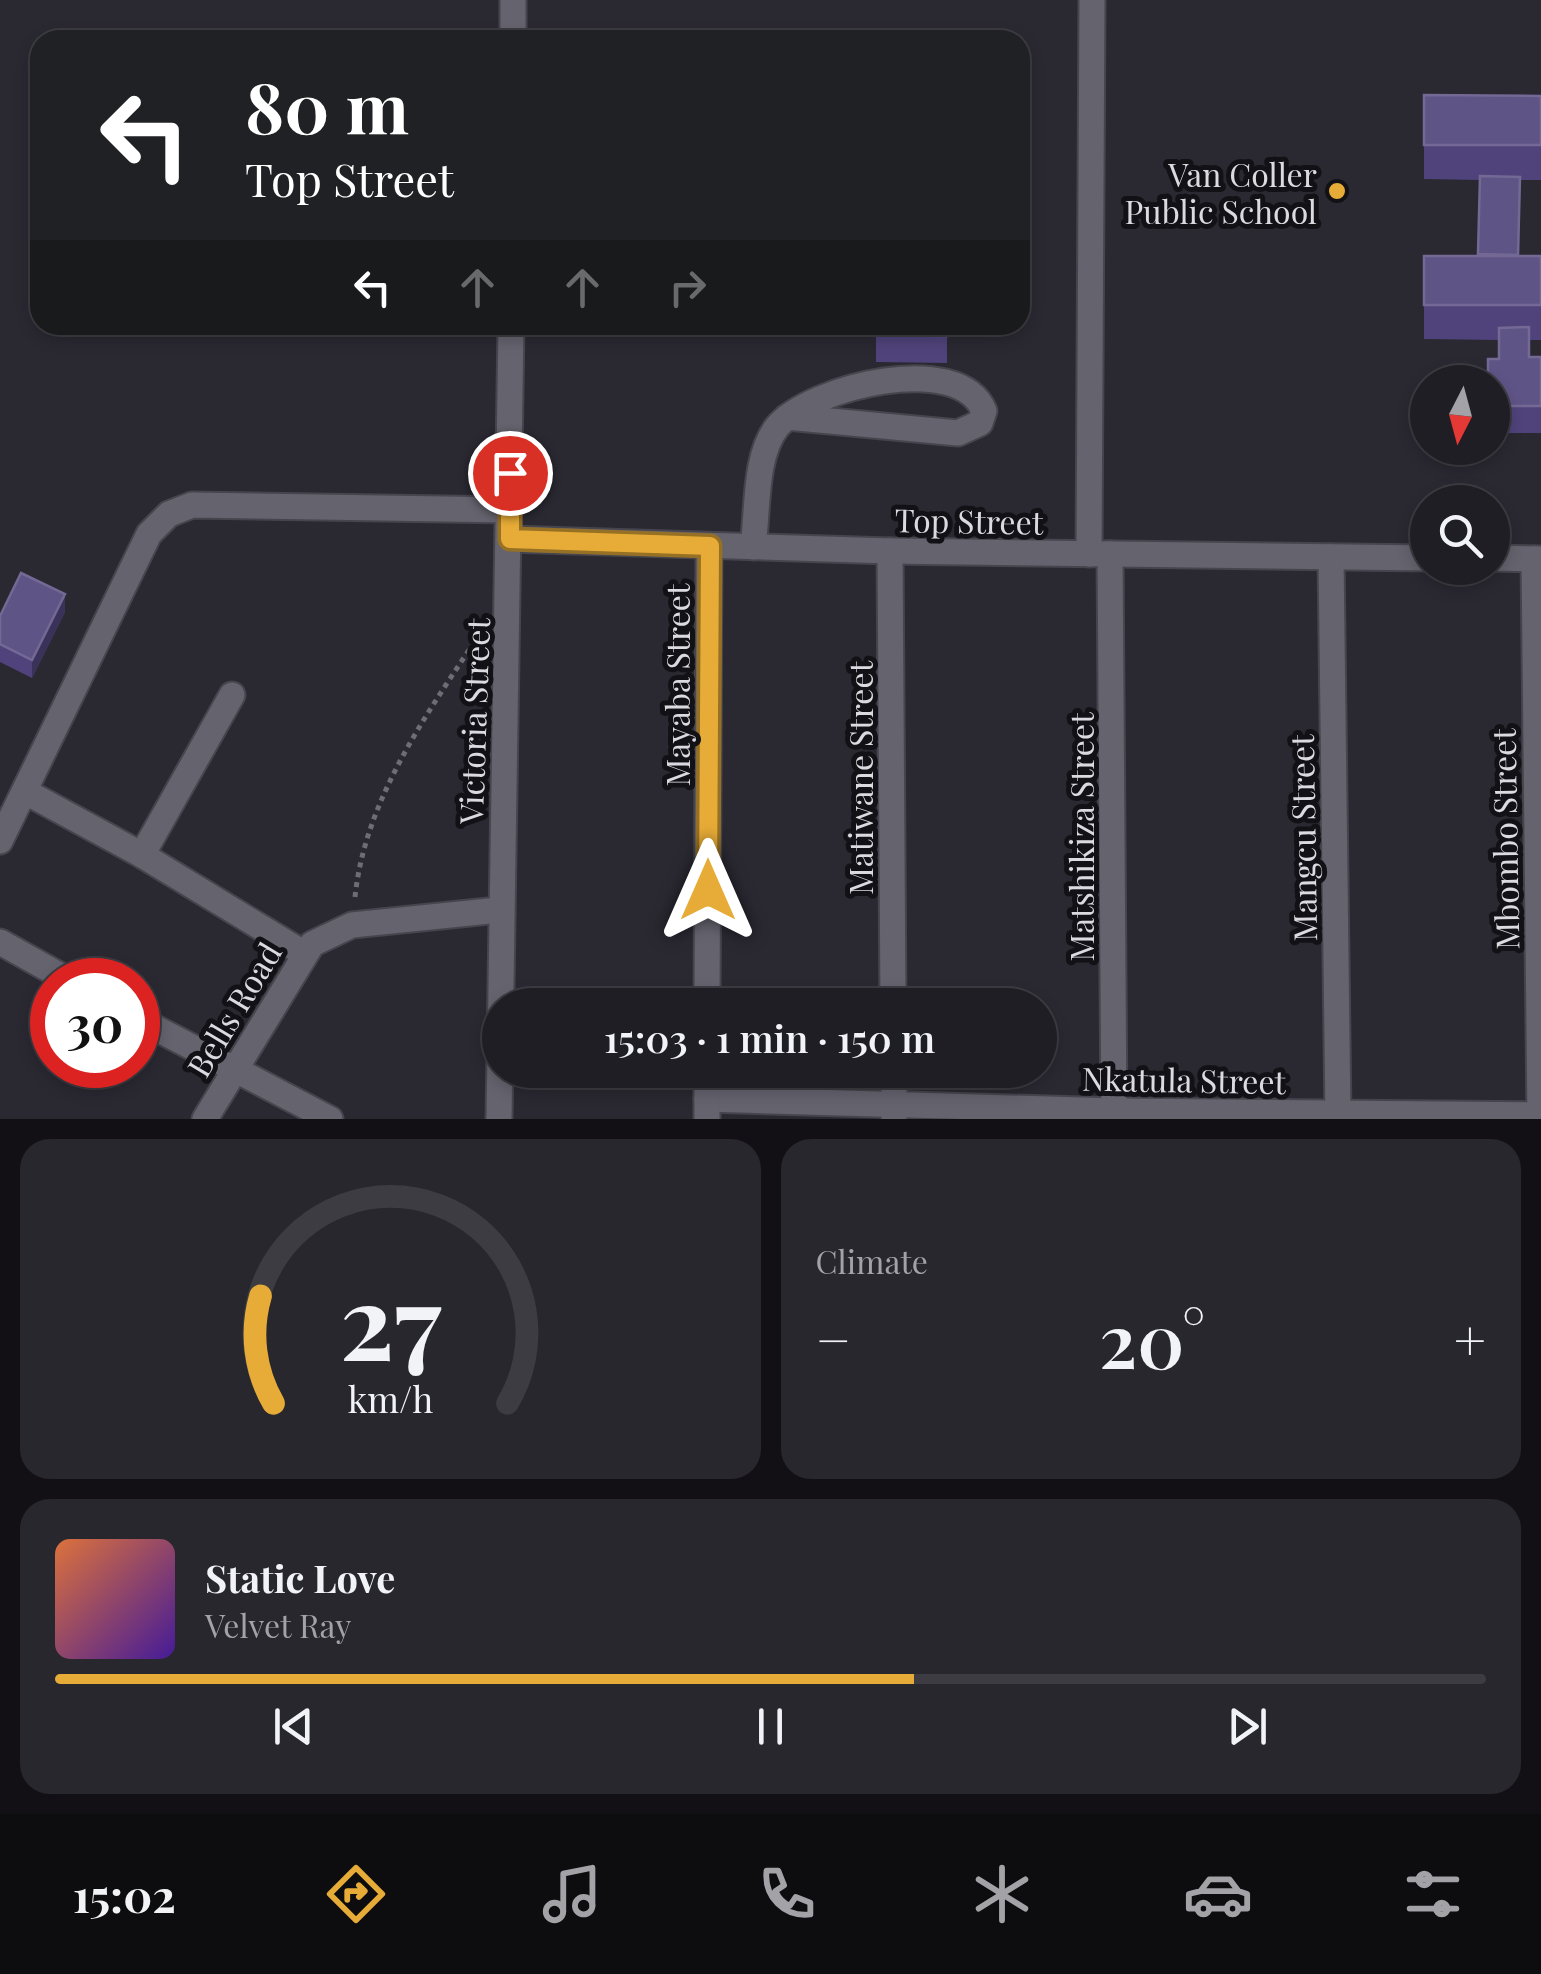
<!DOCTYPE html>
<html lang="en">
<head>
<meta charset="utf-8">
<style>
	body { margin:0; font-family:"Playfair Display",serif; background:#28272d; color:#f1f3f6; height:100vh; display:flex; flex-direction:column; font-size:38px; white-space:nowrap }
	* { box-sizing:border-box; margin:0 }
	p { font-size:32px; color:#a2a2a7 }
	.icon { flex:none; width:55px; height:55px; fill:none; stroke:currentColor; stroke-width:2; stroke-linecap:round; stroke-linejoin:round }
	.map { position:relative; height:1119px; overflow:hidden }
	.drawer { display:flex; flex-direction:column; gap:20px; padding:20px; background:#121014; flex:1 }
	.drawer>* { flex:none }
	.banner { position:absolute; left:30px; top:30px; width:1000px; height:305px; border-radius:30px; box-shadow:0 5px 15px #0003,0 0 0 2px #3d3c42; background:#202124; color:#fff; overflow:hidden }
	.needle { width:65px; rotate:186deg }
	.fabs { position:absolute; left:1410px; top:365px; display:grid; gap:20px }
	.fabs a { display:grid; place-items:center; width:100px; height:100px; border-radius:50%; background:#201e25; box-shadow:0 5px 15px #0003,0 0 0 2px #3d3c42; font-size:50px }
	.speed { position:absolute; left:30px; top:958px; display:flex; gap:20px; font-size:50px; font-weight:700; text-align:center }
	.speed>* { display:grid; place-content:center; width:130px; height:130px; border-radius:50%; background:#201e25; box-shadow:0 5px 15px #0003,0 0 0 2px #3d3c42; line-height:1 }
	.speed .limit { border:15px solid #d22; background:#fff; color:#111 }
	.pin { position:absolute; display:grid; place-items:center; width:85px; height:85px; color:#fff; margin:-42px; border:5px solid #fff; border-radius:50%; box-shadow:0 2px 10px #0007 }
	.me { position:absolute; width:110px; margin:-55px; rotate:0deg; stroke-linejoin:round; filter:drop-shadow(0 0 8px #0008) }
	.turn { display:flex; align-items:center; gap:35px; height:210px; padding:0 50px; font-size:45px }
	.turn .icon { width:130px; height:130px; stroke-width:2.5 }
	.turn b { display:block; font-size:70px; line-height:85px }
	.lanes { display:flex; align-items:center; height:95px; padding:0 50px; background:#0003; justify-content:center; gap:50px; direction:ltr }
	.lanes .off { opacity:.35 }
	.big { font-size:75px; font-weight:600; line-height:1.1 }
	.drawer .widget { flex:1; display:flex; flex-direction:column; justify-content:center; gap:15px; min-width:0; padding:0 35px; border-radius:30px; background:#28272d }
	.drawer .dial { align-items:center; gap:0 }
	.dial svg { height:260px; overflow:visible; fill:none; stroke:#3d3c42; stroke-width:7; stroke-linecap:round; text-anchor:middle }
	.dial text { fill:#f1f3f6; stroke:none }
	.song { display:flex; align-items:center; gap:30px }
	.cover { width:120px; height:120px; border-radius:15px; background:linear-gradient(135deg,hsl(20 70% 55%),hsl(260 70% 35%)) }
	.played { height:10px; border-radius:5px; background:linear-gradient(90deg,#e7ac37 60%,#3d3c42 60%) }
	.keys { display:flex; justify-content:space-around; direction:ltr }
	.heat { display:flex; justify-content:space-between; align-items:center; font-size:55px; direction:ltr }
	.drawer .tiles { flex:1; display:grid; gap:20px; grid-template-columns:1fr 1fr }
	.widget:last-child { grid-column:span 2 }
	.trip { position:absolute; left:482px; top:988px; width:575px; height:100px; border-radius:50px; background:#201e25; box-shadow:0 5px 15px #0003,0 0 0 2px #3d3c42; font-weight:600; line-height:100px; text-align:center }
	.dock { display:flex; height:160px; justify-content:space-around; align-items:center; background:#0d0c0f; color:#a2a2a7 }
	.dock .icon { width:70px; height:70px }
	.dock .current { color:#e7ac37 }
	.dock b { font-size:45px; color:#f1f3f6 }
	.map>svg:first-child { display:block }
</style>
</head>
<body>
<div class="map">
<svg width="1541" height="1119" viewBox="0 0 1541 1119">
	<rect width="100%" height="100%" fill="#2a2831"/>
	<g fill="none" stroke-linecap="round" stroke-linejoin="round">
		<defs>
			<g id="minor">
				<path d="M513,40v-40"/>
				<path d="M510,539l380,12 538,7"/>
				<path d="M753,547c5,-35 1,-91 24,-120 33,-40 182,-77 207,-16l-4,12 -22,10 -171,-16"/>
				<path d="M890,551l3,454"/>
				<path d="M1089,554l3,-554"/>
				<path d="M1110,554l4,565"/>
				<path d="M1331,557l7,562"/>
				<path d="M1492,558l49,1"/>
				<path d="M1534,559l6,560"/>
				<path d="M26,792l116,63 161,98"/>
				<path d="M0,841l149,-307 20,-20 23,-9 317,5"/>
				<path d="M142,855l90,-160"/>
				<path d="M0,942l68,38"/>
				<path d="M707,1005l2,-459"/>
				<path d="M138,1019l192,100"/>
				<path d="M894,1070v49"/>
				<path d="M707,1099l407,12 427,4"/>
				<path d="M205,1119l107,-175 40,-19 147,-15"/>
				<path d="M499,1119l12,-794"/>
				<path d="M707,1119v-49"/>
			</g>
		</defs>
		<use href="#minor" stroke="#46454d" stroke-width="29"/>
		<path stroke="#6e6c74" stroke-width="5" stroke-dasharray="5 5" stroke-linecap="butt" d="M355,897c10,-97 71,-182 124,-262"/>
		<use href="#minor" stroke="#65636e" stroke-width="25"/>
	</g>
	<g fill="#50437b">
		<path d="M1424,95l117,1v84h-21l-1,76h22v84h-12v17h12v76h-49v-51l7,-23v-19l-75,-1v-83h54l2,-76 -56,-1z"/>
		<path d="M876,325h71v38l-71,-1z"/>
		<path d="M65,612l-33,66 -32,-16v-46z"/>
	</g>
	<path fill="#3b3259" d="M65,594v18l-33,66v-18z"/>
	<g fill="#5f5486" stroke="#736994" stroke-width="2.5">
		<path d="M1424,95l117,1v49h-117z"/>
		<path d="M1480,176l40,1 -2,78 -40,-1z"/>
		<rect x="1424" y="256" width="117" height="49"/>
		<path d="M876,325h71v11l-71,-1z"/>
		<path d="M1529,327v30h12v49h-49v-24h-4v-23h11v-31z"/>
		<path d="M21,573l44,21 -33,66 -32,-16v-28z"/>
	</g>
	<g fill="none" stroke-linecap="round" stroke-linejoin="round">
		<defs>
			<path id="route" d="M510,473v66l200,7 -2,344"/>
		</defs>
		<use href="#route" stroke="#967024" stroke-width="25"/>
		<use href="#route" stroke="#e7ac37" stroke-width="18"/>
	</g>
	<circle fill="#e7ac37" stroke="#121216" stroke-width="4" cx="1337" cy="191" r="10"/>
	<g text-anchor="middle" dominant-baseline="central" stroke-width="10" stroke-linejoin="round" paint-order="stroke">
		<g font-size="32" fill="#dbdae1" stroke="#121216" text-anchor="end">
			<text x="1317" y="173">Van Coller<tspan x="1317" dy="37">Public School</tspan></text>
		</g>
		<g font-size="32" fill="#dbdae1" stroke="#121216">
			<text transform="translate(969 520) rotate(1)">Top Street</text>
			<text transform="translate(676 685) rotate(-90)">Mayaba Street</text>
			<text transform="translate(473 721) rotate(-88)">Victoria Street</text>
			<text transform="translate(859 778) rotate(-90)">Matiwane Street</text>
			<text transform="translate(1080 837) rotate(-90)">Matshikiza Street</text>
			<text transform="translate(1302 838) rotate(-91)">Mangcu Street</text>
			<text transform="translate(1504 839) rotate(-91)">Mbombo Street</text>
			<text transform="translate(233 1009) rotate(-59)">Bells Road</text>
			<text transform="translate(1184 1079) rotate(1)">Nkatula Street</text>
		</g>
	</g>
</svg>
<div class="fabs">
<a><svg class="needle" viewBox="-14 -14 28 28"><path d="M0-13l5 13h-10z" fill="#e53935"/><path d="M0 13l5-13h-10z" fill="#a2a2a7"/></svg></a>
<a><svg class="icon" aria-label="search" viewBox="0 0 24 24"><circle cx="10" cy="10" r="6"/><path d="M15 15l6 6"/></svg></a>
</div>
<div class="speed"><div class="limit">30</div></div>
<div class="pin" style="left:510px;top:473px;background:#d93025"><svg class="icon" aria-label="arrive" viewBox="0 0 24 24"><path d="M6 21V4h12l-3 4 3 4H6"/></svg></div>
<svg class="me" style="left:708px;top:890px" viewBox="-20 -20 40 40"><path d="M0-17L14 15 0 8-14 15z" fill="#e7ac37" stroke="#fff" stroke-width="4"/></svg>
<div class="trip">15:03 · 1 min · 150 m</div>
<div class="banner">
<div class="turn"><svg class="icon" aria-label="left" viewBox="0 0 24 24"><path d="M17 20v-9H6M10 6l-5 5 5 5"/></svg><div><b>80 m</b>Top Street</div></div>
<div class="lanes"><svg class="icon" aria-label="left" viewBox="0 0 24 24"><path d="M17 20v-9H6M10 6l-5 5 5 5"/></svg><svg class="icon off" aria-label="ahead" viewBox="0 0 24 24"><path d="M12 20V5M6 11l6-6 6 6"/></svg><svg class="icon off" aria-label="ahead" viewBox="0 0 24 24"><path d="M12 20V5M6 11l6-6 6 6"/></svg><svg class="icon off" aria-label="right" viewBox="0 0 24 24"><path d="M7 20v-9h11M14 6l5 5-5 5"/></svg></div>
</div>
</div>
<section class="drawer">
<div class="tiles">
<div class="widget dial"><svg viewBox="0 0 100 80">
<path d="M14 69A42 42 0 1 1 86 69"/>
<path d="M14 69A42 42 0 0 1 10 36" stroke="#e7ac37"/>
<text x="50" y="56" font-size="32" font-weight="700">27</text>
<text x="50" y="72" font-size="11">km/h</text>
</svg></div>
<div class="widget"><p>Climate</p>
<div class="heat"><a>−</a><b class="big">20°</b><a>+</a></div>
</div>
<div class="widget">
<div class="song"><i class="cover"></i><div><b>Static Love</b><p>Velvet Ray</p></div></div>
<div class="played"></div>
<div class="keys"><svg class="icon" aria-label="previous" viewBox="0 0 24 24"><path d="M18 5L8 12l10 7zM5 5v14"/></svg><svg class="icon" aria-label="pause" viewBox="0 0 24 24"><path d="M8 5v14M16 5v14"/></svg><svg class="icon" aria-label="next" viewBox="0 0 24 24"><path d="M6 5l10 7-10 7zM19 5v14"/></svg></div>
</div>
</div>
</section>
<nav class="dock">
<b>15:02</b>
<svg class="icon current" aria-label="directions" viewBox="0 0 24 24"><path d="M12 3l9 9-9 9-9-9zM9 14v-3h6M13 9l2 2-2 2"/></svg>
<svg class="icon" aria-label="music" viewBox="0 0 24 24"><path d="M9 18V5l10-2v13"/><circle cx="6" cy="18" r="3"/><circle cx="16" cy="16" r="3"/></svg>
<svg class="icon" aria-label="phone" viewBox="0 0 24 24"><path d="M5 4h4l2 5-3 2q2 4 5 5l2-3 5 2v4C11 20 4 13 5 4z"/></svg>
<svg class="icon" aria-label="climate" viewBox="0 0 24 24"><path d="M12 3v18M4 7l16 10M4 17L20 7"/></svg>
<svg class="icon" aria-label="car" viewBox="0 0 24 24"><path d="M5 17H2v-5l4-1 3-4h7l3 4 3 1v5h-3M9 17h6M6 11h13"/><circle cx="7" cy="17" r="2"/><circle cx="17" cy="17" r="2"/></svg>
<svg class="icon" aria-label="filters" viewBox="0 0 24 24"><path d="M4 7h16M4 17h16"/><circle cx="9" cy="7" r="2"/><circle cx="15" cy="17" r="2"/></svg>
</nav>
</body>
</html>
